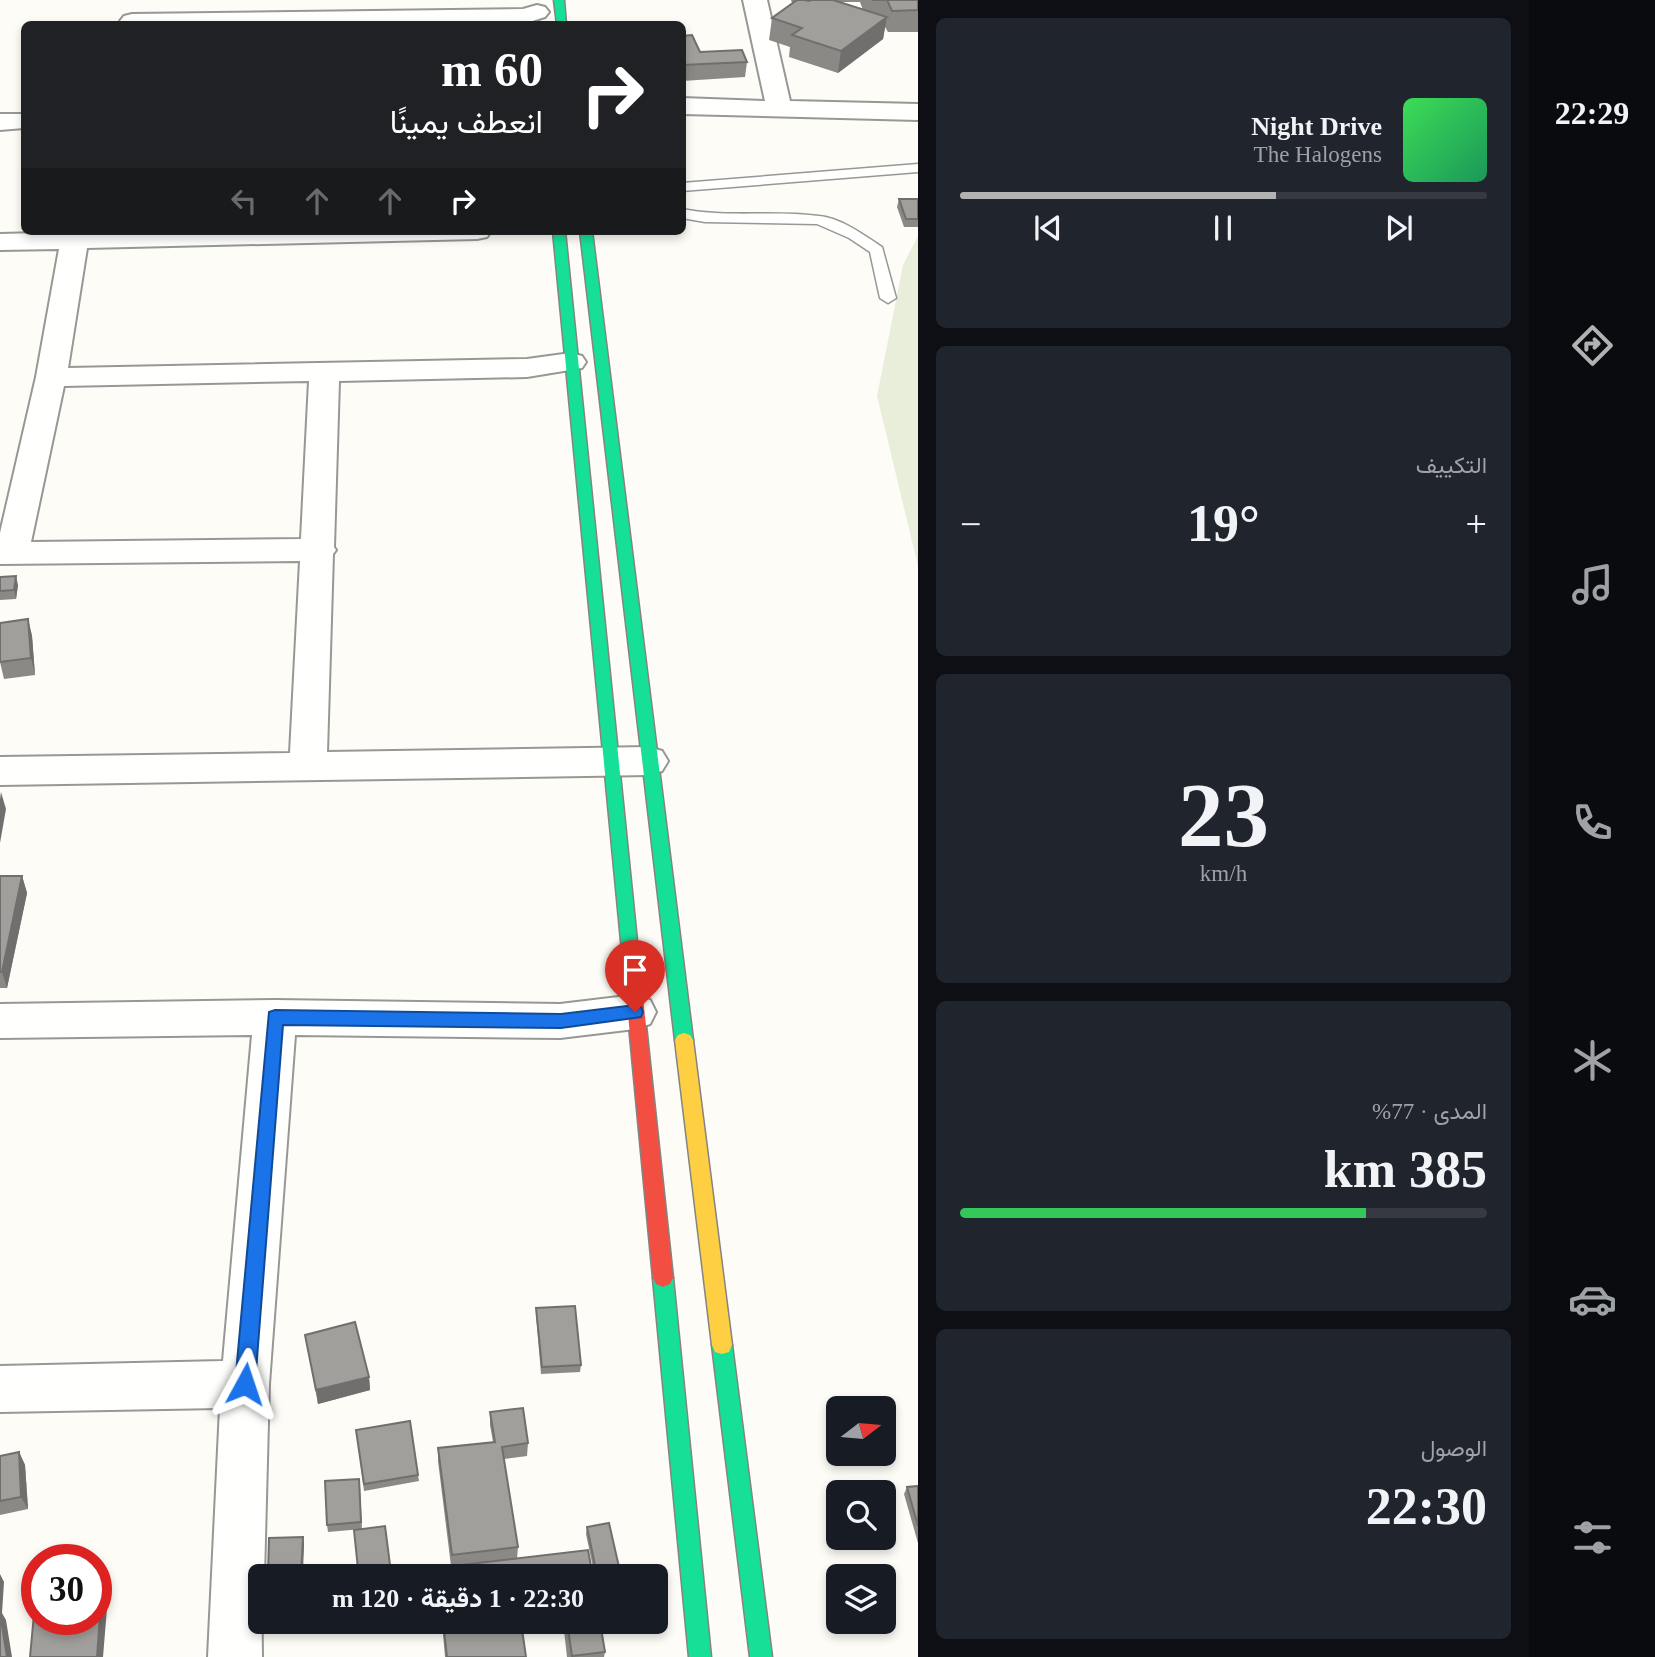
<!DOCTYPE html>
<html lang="ar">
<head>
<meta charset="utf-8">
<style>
	body { margin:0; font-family:"Times New Roman",Vazirmatn,serif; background:#20242c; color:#f1f3f6; direction:rtl; height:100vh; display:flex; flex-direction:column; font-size:26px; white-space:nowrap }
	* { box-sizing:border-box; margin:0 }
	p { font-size:23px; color:#9ea1a6 }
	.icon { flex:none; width:38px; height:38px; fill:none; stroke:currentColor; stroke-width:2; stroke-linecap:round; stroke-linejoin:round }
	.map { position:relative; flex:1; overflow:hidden; direction:ltr }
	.drawer { display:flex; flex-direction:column; gap:18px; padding:18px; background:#0d0f14; width:611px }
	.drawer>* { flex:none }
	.guide { position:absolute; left:21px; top:21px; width:665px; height:214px; border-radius:10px; box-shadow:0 4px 10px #0003; direction:rtl; background:#202124; color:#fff; overflow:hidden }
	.needle { width:46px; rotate:74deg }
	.fabs { position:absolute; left:826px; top:1396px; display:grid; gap:14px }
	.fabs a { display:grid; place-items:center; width:70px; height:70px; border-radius:10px; background:#171b24; box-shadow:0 4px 10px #0003; font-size:35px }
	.speed { position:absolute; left:21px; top:1544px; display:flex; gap:14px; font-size:35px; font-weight:700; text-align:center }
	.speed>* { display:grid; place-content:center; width:91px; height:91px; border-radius:50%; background:#171b24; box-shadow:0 4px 10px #0003; line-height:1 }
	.speed .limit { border:10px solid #d22; background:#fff; color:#111 }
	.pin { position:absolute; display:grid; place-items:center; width:60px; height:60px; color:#fff; margin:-72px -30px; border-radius:50% 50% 50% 0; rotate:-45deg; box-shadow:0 0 7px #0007 }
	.pin .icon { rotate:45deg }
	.me { position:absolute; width:77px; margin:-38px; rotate:5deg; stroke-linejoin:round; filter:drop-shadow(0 0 5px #0008) }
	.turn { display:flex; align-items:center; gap:24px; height:147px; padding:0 28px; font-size:32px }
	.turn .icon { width:91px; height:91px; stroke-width:2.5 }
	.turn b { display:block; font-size:49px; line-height:60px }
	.lanes { display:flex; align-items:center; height:66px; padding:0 28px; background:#0003; justify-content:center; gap:35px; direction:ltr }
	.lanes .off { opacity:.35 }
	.big { font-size:52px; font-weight:700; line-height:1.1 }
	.drawer .widget { flex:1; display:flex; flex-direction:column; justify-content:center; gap:10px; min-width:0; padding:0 24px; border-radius:10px; background:#20242c }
	.drawer .dial { align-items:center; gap:0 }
	.dial b { font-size:91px; line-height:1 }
	.song { display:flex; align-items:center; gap:21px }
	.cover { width:84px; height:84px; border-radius:10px; background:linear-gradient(135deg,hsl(130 70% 55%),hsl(150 70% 35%)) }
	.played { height:7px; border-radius:4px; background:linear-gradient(90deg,#b2b2b3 60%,#363941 60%) }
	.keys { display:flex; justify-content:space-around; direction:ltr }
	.heat { display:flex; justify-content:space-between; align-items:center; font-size:38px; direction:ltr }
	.charge { height:10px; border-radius:5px; background:linear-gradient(90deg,#34c759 77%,#363941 0) }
	.trip { position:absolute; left:248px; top:1564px; width:420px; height:70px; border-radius:10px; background:#171b24; box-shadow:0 4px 10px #0003; font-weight:700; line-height:70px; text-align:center; direction:rtl }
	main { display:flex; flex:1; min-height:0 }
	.menu { display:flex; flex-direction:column; width:126px; justify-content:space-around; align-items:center; background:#090b0e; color:#9ea1a6 }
	.menu .icon { width:49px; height:49px }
	.menu .selected { color:#b2b2b3 }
	.menu b { font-size:32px; color:#f1f3f6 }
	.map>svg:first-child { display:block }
</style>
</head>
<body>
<main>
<nav class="menu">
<b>22:29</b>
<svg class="icon selected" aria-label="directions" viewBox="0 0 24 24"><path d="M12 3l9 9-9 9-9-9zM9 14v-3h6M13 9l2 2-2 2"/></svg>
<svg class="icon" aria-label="music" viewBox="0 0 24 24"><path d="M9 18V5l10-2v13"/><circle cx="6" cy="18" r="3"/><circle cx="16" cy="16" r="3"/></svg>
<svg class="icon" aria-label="phone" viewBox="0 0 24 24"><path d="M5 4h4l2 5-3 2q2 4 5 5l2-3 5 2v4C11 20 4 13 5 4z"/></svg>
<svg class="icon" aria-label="climate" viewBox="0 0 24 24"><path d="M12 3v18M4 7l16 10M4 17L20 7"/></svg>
<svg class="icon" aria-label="car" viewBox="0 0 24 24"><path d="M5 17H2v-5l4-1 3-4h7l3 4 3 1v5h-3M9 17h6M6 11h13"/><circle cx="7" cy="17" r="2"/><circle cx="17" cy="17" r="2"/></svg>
<svg class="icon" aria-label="filters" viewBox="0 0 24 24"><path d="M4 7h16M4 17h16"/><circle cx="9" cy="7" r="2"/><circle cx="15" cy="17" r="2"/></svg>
</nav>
<section class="drawer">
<div class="widget">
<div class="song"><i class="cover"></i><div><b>Night Drive</b><p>The Halogens</p></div></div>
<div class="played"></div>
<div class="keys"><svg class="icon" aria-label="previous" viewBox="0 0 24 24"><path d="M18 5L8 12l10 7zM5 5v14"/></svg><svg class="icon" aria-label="pause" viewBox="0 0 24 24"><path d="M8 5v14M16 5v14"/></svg><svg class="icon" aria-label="next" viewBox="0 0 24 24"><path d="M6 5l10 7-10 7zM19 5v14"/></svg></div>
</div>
<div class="widget"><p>التكييف</p>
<div class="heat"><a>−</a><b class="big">19°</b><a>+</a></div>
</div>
<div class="widget dial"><b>23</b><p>km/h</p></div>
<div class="widget"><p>المدى · 77%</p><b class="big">385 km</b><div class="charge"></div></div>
<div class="widget"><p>الوصول</p><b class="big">22:30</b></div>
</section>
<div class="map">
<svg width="919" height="1657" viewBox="0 0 919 1657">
	<rect width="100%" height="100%" fill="#fdfcf7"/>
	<path fill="#e9eedb" d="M918,236h1l-1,330 -41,-170 26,-131z"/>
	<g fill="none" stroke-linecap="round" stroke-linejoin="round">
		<defs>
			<g id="lane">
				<path d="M919,164v8l-237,19v-8z"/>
				<path d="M682,209c46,9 91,1 137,7 22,2 45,19 63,31l14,51 -8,5 -8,-5 -10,-46 -21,-14 -32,-14 -112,-2 -23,-4z"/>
			</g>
			<g id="street">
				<path d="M743,0h24l23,101 129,3v16l-237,-6v-16l83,3z"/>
				<path d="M537,5l8,2 4,5 -4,5 -19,6 -403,1 -3,-3 4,-5 8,-2 391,-5z"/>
				<path d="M0,114h24v14l-24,2z"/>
				<path d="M118,231h373l-4,6 -10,2 -390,9 -19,120 459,-9 44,-6 11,3 4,6 -4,6 -55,9 -188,4 -5,166 2,3 -3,4 -6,198 322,-5 13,4 6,10 -6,10 -13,4 -649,10v-28l290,-4 10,-192 -300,3v-31l36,-156 23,-128 -59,1v-16zM309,381l-8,158 -270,3 33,-156z"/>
				<path d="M635,995l15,5 6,12 -6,12 -15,5 -75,9 -265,-3 -26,349 -5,193h-3l1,80h-54l12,-249 -220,4v-46l223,-5 29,-326 -252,3v-34l275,-4 285,4z"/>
			</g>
			<g id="fast">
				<path d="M554,0h10l2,24h-9z"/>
				<path d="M553,231h12l73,720 -2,5h-12l-2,-5z"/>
				<path d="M580,231h12l101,809 -3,5 -6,2 -6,-2 -3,-5z"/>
				<path d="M663,1269l7,3 3,6 38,379h-22l-36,-379 3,-6z"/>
				<path d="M722,1336l7,2 3,7 40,312h-22l-38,-312 3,-7z"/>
			</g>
			<path id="slow" d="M684,1033l6,2 3,5 39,305 -3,7 -7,2 -7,-2 -3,-7 -37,-305 3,-5z"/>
			<path id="jam" d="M630,944l6,2 2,5 35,327 -3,6 -7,3 -7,-3 -3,-6 -31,-327 2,-5z"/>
		</defs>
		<use href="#lane" stroke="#979795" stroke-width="3"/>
		<use href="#street" stroke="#979795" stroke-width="4"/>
		<use href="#fast" stroke="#858482" stroke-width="3"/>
		<use href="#slow" stroke="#858482" stroke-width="3"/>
		<use href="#jam" stroke="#858482" stroke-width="3"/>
		<use href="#lane" fill="#fffffe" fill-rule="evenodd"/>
		<use href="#street" fill="#fffffe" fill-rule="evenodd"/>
		<use href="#fast" fill="#16e098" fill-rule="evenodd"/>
		<use href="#slow" fill="#ffcf43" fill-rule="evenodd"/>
		<use href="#jam" fill="#f24e42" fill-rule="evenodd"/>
	</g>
	<g fill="#8a8986" fill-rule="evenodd">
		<path d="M791,0h127v32h-30l-3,-5 -2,12 -45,34 -49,-16 1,-10 -21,-7 3,-22 20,-15zM840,2h20l3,8z"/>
		<path d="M682,36l18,16 47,10 -2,15 -63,4z"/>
		<path d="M899,199h19v28h-14l-7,-20z"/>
		<path d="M0,577l18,8 -2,14 -16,1z"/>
		<path d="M28,619l4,17 3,39 -31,4 -4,-17z"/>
		<path d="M0,876h22l5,17 -20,95h-7z"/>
		<path d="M536,1308l45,57 -1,7 -39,2 -5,-59z"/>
		<path d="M305,1335l64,42 1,13 -52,14z"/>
		<path d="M490,1412l38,31 -1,13 -23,3 14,88 -1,12 76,18h-156v-9l14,-2 -13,-105v-13l55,-6 -3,-17z"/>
		<path d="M356,1430l62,45 1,6 -55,10z"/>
		<path d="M19,1452l6,13 3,44 -28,6v-59z"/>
		<path d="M360,1485l2,44 -34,3 -1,-7z"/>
		<path d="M918,1486v57l-14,-49 3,-7z"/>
		<path d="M385,1526l5,45 -31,4 -5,-45z"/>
		<path d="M587,1527l32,40 -2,6 -22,4 -9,-43z"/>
		<path d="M303,1537l1,7 -1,33h-35v-3z"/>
		<path d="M442,1622h79l5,35h-81z"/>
		<path d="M563,1622h37l5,30 -1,5h-37z"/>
	</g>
	<g fill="#716f6d">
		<path d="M887,17l-4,22 -45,34 3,-22z"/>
		<path d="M16,576l2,9 -2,14 -2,-9z"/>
		<path d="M28,619l4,17 3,39 -4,-17z"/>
		<path d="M1,792l5,17 -6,34v-44z"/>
		<path d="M22,876l5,17 -20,95 -5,-16z"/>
		<path d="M369,1377l1,13 -52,14 -2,-14z"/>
		<path d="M19,1452l6,13 3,44 -7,-12z"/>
		<path d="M303,1537l1,7 -2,33 -1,-3z"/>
		<path d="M103,1573l6,11 -6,73h-6z"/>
		<path d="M0,1574l4,8 -2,31 4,7 6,37h-5l-7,-43z"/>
	</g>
	<g fill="#a19f9c" stroke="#716f6d" stroke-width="2">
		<path d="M797,0h8l4,1 2,-1h22l54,17 -46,34 -49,-16 10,-7 -30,-10z"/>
		<path d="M872,0h46v10l-26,1 -5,-11z"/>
		<path d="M692,35l8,17 42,-2 5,12 -65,3v-29z"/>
		<path d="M899,199h19v20h-12z"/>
		<path d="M16,576l-2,14 -14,1v-14z"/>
		<path d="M28,619l3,39 -31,4v-39z"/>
		<path d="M0,876h22l-20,96h-2z"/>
		<path d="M575,1306l6,59 -39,2 -6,-59z"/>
		<path d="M355,1322l14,55 -53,13 -11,-55z"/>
		<path d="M523,1408l5,35 -26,4 16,100 -66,8 -14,-107 57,-6 -5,-30z"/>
		<path d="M410,1421l8,54 -54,9 -8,-54z"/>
		<path d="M19,1452l2,45 -21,4v-45z"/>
		<path d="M359,1479l2,43 -34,3 -2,-44z"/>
		<path d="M918,1486v40l-11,-39z"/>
		<path d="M609,1523l10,44 -23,3 -9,-43z"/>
		<path d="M385,1526l5,39 -32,4 -4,-39z"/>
		<path d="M303,1537l-2,37h-33l1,-36z"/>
		<path d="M588,1550l5,27h-155l-1,-9z"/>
		<path d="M96,1573h7l-6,84h-67l7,-75v37h59z"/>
		<path d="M0,1613l7,44h-7z"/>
		<path d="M443,1622h78l5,35h-79z"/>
		<path d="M567,1622h33l5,30 -33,4z"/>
	</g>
	<path fill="#1a73e8" stroke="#114b97" stroke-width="2" d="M635,1005l6,2 2,5 -2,5 -80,11 -278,-3 -28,359 -3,7 -7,3 -7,-3 -3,-7 34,-372 6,-2 286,4z"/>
</svg>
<div class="fabs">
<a><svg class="needle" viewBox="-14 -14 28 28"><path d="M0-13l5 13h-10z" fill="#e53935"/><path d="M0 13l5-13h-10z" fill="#9ea1a6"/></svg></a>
<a><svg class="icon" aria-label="search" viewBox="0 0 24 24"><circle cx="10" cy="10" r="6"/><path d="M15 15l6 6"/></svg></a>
<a><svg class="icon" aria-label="layers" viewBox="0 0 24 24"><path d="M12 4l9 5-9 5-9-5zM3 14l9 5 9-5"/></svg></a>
</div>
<div class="speed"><div class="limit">30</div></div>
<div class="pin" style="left:635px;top:1012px;background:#d93025"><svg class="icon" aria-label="arrive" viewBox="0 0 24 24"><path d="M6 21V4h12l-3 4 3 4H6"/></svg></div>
<svg class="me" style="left:245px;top:1384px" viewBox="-20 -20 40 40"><path d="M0-17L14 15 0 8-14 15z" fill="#1a73e8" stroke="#fff" stroke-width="4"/></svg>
<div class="trip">22:30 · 1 دقيقة · 120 m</div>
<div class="guide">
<div class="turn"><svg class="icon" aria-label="right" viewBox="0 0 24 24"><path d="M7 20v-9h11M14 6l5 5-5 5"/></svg><div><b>60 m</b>انعطف يمينًا</div></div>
<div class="lanes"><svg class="icon off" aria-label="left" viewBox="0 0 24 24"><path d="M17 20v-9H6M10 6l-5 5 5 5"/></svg><svg class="icon off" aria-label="ahead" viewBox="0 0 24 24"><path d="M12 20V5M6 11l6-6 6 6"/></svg><svg class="icon off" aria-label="ahead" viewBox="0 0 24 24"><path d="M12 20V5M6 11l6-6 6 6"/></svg><svg class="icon" aria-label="right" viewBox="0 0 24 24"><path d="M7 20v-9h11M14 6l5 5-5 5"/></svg></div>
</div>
</div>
</main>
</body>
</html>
